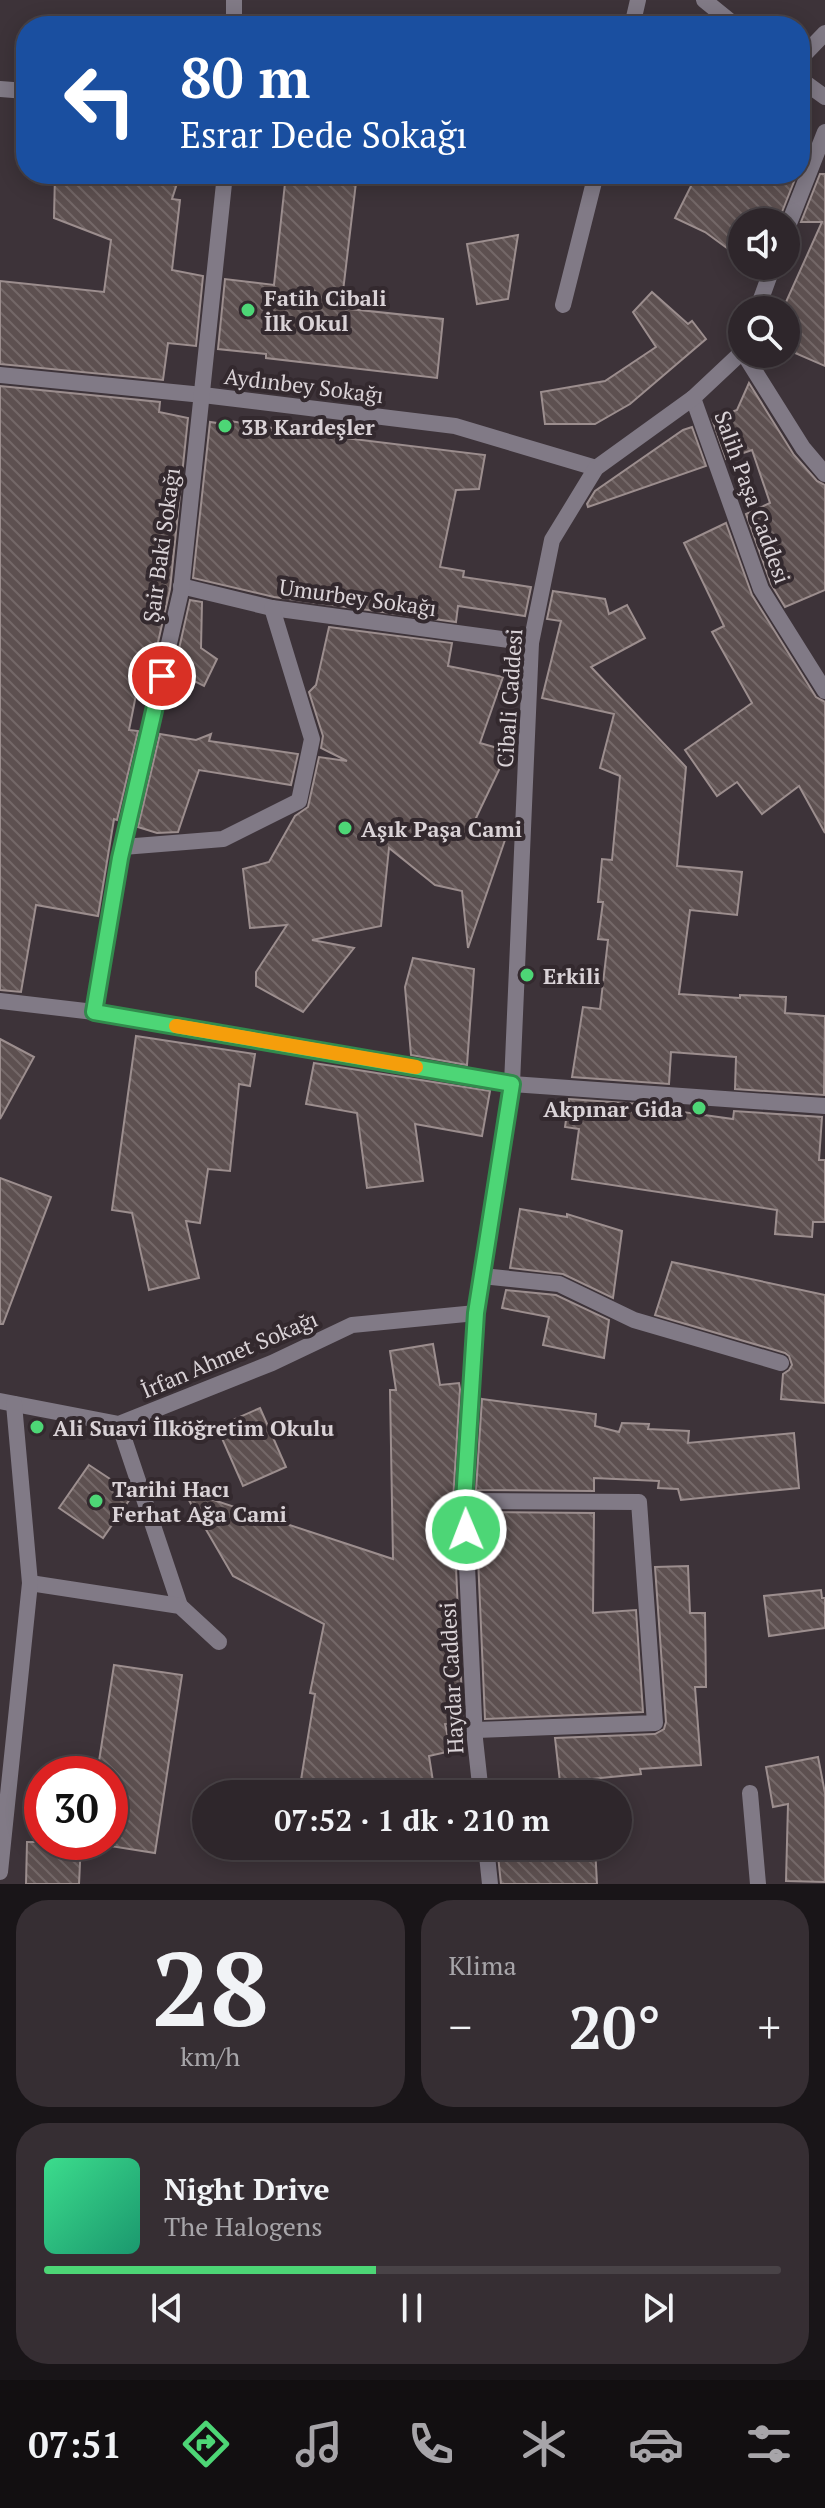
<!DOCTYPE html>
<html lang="tr">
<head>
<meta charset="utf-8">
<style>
	body { margin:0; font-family:"PT Serif",serif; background:#362e33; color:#f1f3f6; height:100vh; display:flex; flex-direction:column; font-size:30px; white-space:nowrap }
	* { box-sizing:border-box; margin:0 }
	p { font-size:26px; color:#a7a5a9 }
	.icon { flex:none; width:44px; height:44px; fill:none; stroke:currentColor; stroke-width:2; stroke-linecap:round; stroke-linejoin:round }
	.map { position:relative; height:1884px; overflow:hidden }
	.panel { display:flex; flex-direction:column; gap:16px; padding:16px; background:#191518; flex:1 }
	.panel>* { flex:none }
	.guide { position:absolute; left:16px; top:16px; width:794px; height:168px; border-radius:32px; box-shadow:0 4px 20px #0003,0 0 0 2px #494347; background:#1a4fa0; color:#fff; overflow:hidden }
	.fabs { position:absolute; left:728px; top:208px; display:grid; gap:16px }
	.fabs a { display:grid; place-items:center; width:72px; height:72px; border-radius:50%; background:#2e262b; box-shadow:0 4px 20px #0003,0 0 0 2px #494347; font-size:40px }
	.speed { position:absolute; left:24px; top:1756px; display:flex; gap:16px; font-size:40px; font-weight:700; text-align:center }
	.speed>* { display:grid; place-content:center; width:104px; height:104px; border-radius:50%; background:#2e262b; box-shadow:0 4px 20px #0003,0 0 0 2px #494347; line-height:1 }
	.speed .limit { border:12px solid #d22; background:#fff; color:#111 }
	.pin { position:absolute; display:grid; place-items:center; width:68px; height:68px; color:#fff; margin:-34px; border:4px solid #fff; border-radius:50%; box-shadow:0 2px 8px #0007 }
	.me { position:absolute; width:88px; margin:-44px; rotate:359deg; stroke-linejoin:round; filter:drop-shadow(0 0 6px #0008) }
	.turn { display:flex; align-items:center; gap:28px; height:168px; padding:0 32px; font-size:36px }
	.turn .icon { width:104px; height:104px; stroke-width:2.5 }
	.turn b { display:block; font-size:56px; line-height:68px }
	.big { font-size:60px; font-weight:600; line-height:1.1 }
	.panel .card { flex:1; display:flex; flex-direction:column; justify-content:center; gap:12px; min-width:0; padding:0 28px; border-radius:32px; background:#362e33 }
	.panel .dial { align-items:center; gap:0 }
	.dial b { font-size:104px; line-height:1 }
	.song { display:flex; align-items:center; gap:24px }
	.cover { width:96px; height:96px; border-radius:12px; background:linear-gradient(135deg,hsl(150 70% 55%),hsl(160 70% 35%)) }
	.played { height:8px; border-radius:4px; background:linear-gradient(90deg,#4dd676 45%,#494347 45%) }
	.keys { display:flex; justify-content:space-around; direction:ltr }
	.heat { display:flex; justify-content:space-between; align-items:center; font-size:44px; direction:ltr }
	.panel .tiles { flex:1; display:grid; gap:16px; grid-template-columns:1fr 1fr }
	.card:last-child { grid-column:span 2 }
	.trip { position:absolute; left:192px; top:1780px; width:440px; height:80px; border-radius:40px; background:#2e262b; box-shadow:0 4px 20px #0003,0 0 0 2px #494347; font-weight:600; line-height:80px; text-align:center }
	.tabs { display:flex; height:128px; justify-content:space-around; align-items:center; background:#120f11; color:#a7a5a9 }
	.tabs .icon { width:56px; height:56px }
	.tabs .current { color:#4dd676 }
	.tabs b { font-size:36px; color:#f1f3f6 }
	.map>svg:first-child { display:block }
</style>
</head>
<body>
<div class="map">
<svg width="825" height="1884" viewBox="0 0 825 1884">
	<defs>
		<pattern id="building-back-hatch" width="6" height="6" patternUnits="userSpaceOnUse" patternTransform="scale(2)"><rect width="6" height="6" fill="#5d5050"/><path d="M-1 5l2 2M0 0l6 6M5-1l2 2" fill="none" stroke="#746868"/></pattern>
	</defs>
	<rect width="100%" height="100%" fill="#3d3339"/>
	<g fill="url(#building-back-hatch)" stroke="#9c8e8e" stroke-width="2">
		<path d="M55,174h125l-8,25 8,1 -8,70 31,6 -7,70 -28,-3 -5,37 -163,-16v-83l104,11 7,-52 -57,-22z"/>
		<path d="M286,174h71l-16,134 102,11 -6,59 -171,-20v-4l-48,-5 7,-70 49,6z"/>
		<path d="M697,174h100l-19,48h-36v37l-37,-27 -30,-14z"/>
		<path d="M820,174h5v192l-39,-17v-47l36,-80h-21z"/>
		<path d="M518,235l-10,64 -31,5 -10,-60z"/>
		<path d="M652,292l36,32 4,-3 14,18 -76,65 -35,20h-50l-4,-32 64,-11 51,-34 -23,-35z"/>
		<path d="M749,383l45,72 23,26 8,4v105l-40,17 -14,-23 -25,-70 24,-11 -18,-53 -26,9 -14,-40 25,-9z"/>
		<path d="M0,386l160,16 -1,10 29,6 -18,171 -16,71 -10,-5 -15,75 9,1 -21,89 -3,-1 -16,97 -62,-11 -15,87 -21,-2z"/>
		<path d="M224,420l72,12 189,23 -6,34 -23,1 -16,77 24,4 -1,6 68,10 -6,29 -67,-10 -2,16 -182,-25 -81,-19 17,-156 14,2z"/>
		<path d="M692,427l14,39 -118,41 -1,-3 8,-13 88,-61z"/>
		<path d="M726,523l26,72 64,102 9,5v131l-26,-47 -37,28 -25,-32 -20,14 -32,-46 67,-47 -40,-71 12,-6 -40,-83z"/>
		<path d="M553,591l52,8 4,15 18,-9 18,33 -54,29 95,100 -9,99 65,6 -5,43 -47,-5 -11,84 61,4v-3l46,2 -1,16 40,3 -1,79 -89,-6 1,-32 -65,-5 -2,32 -97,-7 11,-70 17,2 8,-69 -10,-1 5,-37h-5l4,-43 10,1 8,-84 -20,-8 14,-54 -72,-16 19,-77 -14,-2z"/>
		<path d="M190,600l12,2 -1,46 16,11 -13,27 -30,-15z"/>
		<path d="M329,627l123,16 -4,23 55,11 -23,66 28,8 -32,67 30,19 -38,111 -6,-57 -27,-6 -46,-37 -8,78 -69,14 42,8 -51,64 -47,-26v-14l31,-47 -37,3 -7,-59 26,-7 26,-46 13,-9 11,-50 28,4 -26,-13 2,-12 -14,-44 7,-7z"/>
		<path d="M160,734l36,6 15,-6 -2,7 89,13 -7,31 -92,-15 -21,62 -21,1 -19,-6z"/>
		<path d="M413,958l61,11 -7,96 -56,-10 -6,-68z"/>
		<path d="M136,1036l119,18 -5,32 -11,-2 -9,87 -22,-2 -8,54 -14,-2 13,57 -50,12 -17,-77 -20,-3z"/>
		<path d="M0,1039l34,18 -34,62z"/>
		<path d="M314,1063l176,28 -8,45 -67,-12 8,57 -56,7 -10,-75 -51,-9z"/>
		<path d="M569,1099l99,7v4l65,9 1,-8 88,6 -3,43h6v62h-12l-1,15 -37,-3 2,-24 -205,-31 7,-50 -14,-2z"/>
		<path d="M0,1178l51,19 -48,127h-3z"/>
		<path d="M520,1209l47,8v-3l55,17 -9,67 -50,-24 -53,-6z"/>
		<path d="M672,1262l153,33v108l-44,-4 2,-25 6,-4 3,-5 -3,-9 -4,-3 -130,-38z"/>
		<path d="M506,1290l50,5 53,25 -5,38 -61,-13 6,-28 -47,-9z"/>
		<path d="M433,1344l7,41 19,-2 1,6 -7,112 10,221 -18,2 6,27 -22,5 6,38h-90l-45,-8 15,-92 -5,-1 14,-69 -91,-48 -50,-86 210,69 -3,-169h6l-6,-39z"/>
		<path d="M482,1399l114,15 -1,12 24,6 3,-9 27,1 -1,5 41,2 -1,12 106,-10 5,55 -118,12 -3,-11 -20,-1 1,-7 -65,-3v13l-118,-1z"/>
		<path d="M260,1408l26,59 -43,19 -26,-59z"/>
		<path d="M89,1465l42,28 1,3 -29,42 -44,-30z"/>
		<path d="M476,1512l118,1 -1,100 43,-3 7,102 -158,7z"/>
		<path d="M688,1566l2,47h15l1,74h-11l6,78 -61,4 1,5 -81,8 -5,-44 100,-4 9,-5 2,-7 -11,-155z"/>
		<path d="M821,1590l1,8h3v30l-56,8 -5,-40z"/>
		<path d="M114,1665l68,10 -27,178 -45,-7v-72h-13z"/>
		<path d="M818,1757l7,36v89l-39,-1 2,-77 -15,3 -7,-40z"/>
		<path d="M27,1842h54l-2,42h-53z"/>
		<path d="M400,1846h43v6l-41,6z"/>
		<path d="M497,1846h98l2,38h-96z"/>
	</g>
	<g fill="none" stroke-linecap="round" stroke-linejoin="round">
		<g stroke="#817a86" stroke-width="16">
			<path d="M704,0l32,26"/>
			<path d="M234,26v-26"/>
			<path d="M632,26l6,-26"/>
			<path d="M800,59l25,-26"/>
			<path d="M800,79l25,18"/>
			<path d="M0,89l26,2"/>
			<path d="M786,231l39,-99"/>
			<path d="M563,305l33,-131"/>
			<path d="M757,310l16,-44"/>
			<path d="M744,354l59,94 22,26"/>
			<path d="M0,375l203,20 252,31 141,42"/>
			<path d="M693,398l68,191 64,102"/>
			<path d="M181,586l91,22 259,35"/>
			<path d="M123,847l100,-8 76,-38 13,-62 -40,-131"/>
			<path d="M0,1001l94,11 418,72 313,22"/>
			<path d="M94,1012l26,-154 61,-267 44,-417"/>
			<path d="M482,1276l77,8 75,36 147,43"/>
			<path d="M0,1401l119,23 153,-61 80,-38 124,-12"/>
			<path d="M119,1424l61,182"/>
			<path d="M464,1501l175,1 16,221 -179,7"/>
			<path d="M30,1583l150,23 39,36"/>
			<path d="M750,1793l8,91"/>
			<path d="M481,1794l-6,-55 -11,-238 12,-188 36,-229 19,-441 21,-103 44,-72 97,-70 49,-46"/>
			<path d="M486,1846l4,38"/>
			<path d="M0,1872l30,-289 -16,-179"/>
		</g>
	</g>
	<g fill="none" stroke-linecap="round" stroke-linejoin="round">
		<defs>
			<path id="route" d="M162,676l-42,182 -26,154 418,72 -36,229 -12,188 2,29"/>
		</defs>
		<use href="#route" stroke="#328b4d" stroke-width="20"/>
		<use href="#route" stroke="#4dd676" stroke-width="14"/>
		<path stroke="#f59e0b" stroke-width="14" d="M176,1026l240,41"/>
	</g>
	<g fill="#4dd676" stroke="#33292e" stroke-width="3">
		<circle cx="248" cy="310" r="8"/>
		<circle cx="225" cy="426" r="8"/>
		<circle cx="345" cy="828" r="8"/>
		<circle cx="527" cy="975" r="8"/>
		<circle cx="699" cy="1108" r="8"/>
		<circle cx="37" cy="1427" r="8"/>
		<circle cx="96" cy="1501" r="8"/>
	</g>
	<g text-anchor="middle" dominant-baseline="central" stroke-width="8" stroke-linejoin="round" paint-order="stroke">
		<g font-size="22" font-weight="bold" fill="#dad3d7" stroke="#33292e" text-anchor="start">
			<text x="264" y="297">Fatih Cibali<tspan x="264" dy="25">İlk Okul</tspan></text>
			<text x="241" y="426">3B Kardeşler</text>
			<text x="361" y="828">Aşık Paşa Cami</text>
			<text x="543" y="975">Erkili</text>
			<text x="683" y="1108" text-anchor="end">Akpınar Gida</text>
			<text x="53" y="1427">Ali Suavi İlköğretim Okulu</text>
			<text x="112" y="1488">Tarihi Hacı<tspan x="112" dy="25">Ferhat Ağa Cami</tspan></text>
		</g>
		<g font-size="22" fill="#dad3d7" stroke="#33292e">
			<text transform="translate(304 385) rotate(7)">Aydınbey Sokağı</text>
			<text transform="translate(753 497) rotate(70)">Salih Paşa Caddesi</text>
			<text transform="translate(161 545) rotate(-82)">Şair Baki Sokağı</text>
			<text transform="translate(358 597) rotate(8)">Umurbey Sokağı</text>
			<text transform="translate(509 698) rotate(-86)">Cibali Caddesi</text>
			<text transform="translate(229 1354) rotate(-23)">İrfan Ahmet Sokağı</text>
			<text transform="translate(451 1678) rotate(-93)">Haydar Caddesi</text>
		</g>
	</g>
</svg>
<div class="fabs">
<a><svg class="icon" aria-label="sound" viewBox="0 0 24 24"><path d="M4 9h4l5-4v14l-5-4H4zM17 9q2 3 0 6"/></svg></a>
<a><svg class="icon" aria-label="search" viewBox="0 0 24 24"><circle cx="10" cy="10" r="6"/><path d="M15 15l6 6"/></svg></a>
</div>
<div class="speed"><div class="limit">30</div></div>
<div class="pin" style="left:162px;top:676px;background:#d93025"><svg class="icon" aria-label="arrive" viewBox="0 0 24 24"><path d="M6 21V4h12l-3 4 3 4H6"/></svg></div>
<svg class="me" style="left:466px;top:1530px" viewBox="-20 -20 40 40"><circle r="17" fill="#4dd676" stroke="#fff" stroke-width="3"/><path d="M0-11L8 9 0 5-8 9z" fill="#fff"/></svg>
<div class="trip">07:52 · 1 dk · 210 m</div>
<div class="guide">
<div class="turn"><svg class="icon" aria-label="left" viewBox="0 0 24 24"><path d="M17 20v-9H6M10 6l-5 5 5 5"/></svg><div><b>80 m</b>Esrar Dede Sokağı</div></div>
</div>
</div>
<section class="panel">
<div class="tiles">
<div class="card dial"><b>28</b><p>km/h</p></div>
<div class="card"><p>Klima</p>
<div class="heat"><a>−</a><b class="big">20°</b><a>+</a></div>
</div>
<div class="card">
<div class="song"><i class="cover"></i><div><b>Night Drive</b><p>The Halogens</p></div></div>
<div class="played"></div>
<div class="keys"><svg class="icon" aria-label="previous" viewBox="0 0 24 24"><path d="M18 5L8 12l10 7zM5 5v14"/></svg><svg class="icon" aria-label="pause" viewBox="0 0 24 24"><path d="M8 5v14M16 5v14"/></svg><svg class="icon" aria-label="next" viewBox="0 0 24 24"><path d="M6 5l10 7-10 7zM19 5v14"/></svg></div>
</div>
</div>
</section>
<nav class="tabs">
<b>07:51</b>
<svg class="icon current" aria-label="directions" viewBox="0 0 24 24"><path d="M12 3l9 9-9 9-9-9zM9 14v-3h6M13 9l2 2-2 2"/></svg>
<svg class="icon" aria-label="music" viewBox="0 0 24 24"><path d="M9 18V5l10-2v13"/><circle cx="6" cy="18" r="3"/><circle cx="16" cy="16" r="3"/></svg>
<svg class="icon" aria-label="phone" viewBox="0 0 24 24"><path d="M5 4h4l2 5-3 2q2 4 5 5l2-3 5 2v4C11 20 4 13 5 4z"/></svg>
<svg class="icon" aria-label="climate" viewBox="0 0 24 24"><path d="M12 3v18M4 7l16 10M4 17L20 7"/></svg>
<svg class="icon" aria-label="car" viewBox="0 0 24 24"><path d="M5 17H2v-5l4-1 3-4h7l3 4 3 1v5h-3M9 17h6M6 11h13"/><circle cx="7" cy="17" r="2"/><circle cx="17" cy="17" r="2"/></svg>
<svg class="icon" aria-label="filters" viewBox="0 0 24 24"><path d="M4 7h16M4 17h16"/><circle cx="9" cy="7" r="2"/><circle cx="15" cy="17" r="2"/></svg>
</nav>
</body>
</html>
